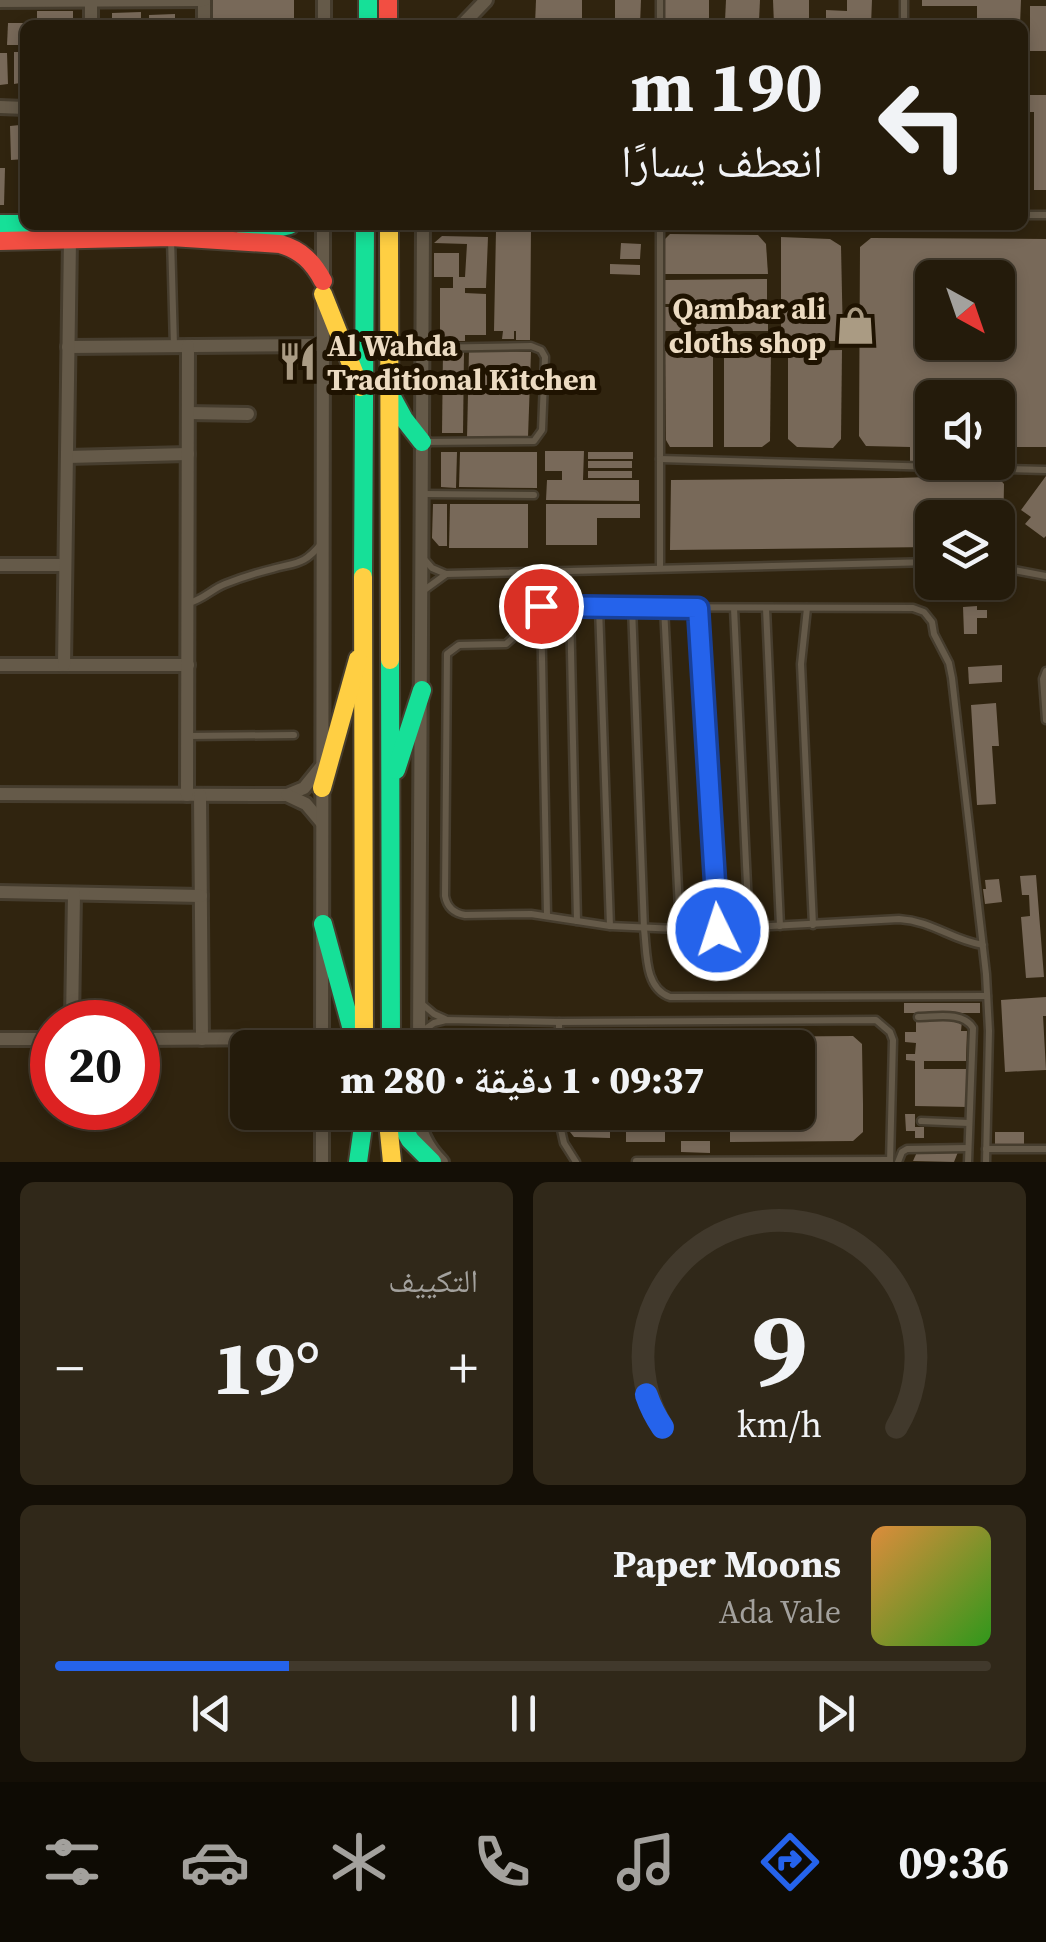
<!DOCTYPE html>
<html lang="ar">
<head>
<meta charset="utf-8">
<style>
	body { margin:0; font-family:"Source Serif 4","Noto Naskh Arabic",serif; background:#302819; color:#f1f3f6; direction:rtl; height:100vh; display:flex; flex-direction:column; font-size:38px; white-space:nowrap }
	* { box-sizing:border-box; margin:0 }
	p { font-size:32px; color:#a3a19d }
	.icon { flex:none; width:55px; height:55px; fill:none; stroke:currentColor; stroke-width:2; stroke-linecap:round; stroke-linejoin:round }
	.map { position:relative; height:1162px; overflow:hidden; direction:ltr }
	.drawer { display:flex; flex-direction:column; gap:20px; padding:20px; background:#140f06; flex:1 }
	.drawer>* { flex:none }
	.hud { position:absolute; left:20px; top:20px; width:1008px; height:210px; border-radius:15px; box-shadow:0 5px 15px #0003,0 0 0 2px #41392c; direction:rtl; background:#241b0b; color:#f1f3f6; overflow:hidden }
	.needle { width:65px; rotate:140deg }
	.buttons { position:absolute; left:915px; top:260px; display:grid; gap:20px }
	.buttons a { display:grid; place-items:center; width:100px; height:100px; border-radius:15px; background:#241b0b; box-shadow:0 5px 15px #0003,0 0 0 2px #41392c; font-size:50px }
	.speed { position:absolute; left:30px; top:1000px; display:flex; gap:20px; font-size:50px; font-weight:700; text-align:center }
	.speed>* { display:grid; place-content:center; width:130px; height:130px; border-radius:50%; background:#241b0b; box-shadow:0 5px 15px #0003,0 0 0 2px #41392c; line-height:1 }
	.speed .limit { border:15px solid #d22; background:#fff; color:#111 }
	.pin { position:absolute; display:grid; place-items:center; width:85px; height:85px; color:#fff; margin:-42px; border:5px solid #fff; border-radius:50%; box-shadow:0 2px 10px #0007 }
	.me { position:absolute; width:110px; margin:-55px; rotate:356deg; stroke-linejoin:round; filter:drop-shadow(0 0 8px #0008) }
	.turn { display:flex; align-items:center; gap:35px; height:210px; padding:0 40px; font-size:45px }
	.turn .icon { width:130px; height:130px; stroke-width:2.5 }
	.turn b { display:block; font-size:70px; line-height:85px }
	.big { font-size:75px; font-weight:800; line-height:1.1 }
	.drawer .card { flex:1; display:flex; flex-direction:column; justify-content:center; gap:15px; min-width:0; padding:0 35px; border-radius:15px; background:#302819 }
	.drawer .dial { align-items:center; gap:0 }
	.dial svg { height:260px; overflow:visible; fill:none; stroke:#41392c; stroke-width:7; stroke-linecap:round; text-anchor:middle }
	.dial text { fill:#f1f3f6; stroke:none }
	.song { display:flex; align-items:center; gap:30px }
	.cover { width:120px; height:120px; border-radius:15px; background:linear-gradient(135deg,hsl(30 70% 55%),hsl(110 70% 35%)) }
	.played { height:10px; border-radius:5px; background:linear-gradient(90deg,#2563eb 25%,#41392c 25%) }
	.keys { display:flex; justify-content:space-around; direction:ltr }
	.heat { display:flex; justify-content:space-between; align-items:center; font-size:55px; direction:ltr }
	.drawer .tiles { flex:1; display:grid; gap:20px; grid-template-columns:1fr 1fr }
	.card:last-child { grid-column:span 2 }
	.trip { position:absolute; left:230px; top:1030px; width:585px; height:100px; border-radius:15px; background:#241b0b; box-shadow:0 5px 15px #0003,0 0 0 2px #41392c; font-weight:800; line-height:100px; text-align:center; direction:rtl }
	.menu { display:flex; height:160px; justify-content:space-around; align-items:center; background:#0e0b04; color:#a3a19d }
	.menu .icon { width:70px; height:70px }
	.menu .selected { color:#2563eb }
	.menu b { font-size:45px; color:#f1f3f6 }
	.map>svg:first-child { display:block }
</style>
</head>
<body>
<div class="map">
<svg width="1046" height="1162" viewBox="0 0 1046 1162">
	<rect width="100%" height="100%" fill="#30240f"/>
	<g fill="#786959" fill-rule="evenodd">
		<rect x="207" y="0" width="87" height="25"/>
		<path d="M536,0h46v25h-47z"/>
		<path d="M615,0h26l-1,25h-25z"/>
		<rect x="663" y="0" width="46" height="25"/>
		<path d="M726,0h34l-1,21h-34z"/>
		<path d="M773,0h36v25h-35z"/>
		<path d="M847,0h25l-1,25h-45v-15l21,1z"/>
		<path d="M922,0h99l-1,25h-43v-19h-55z"/>
		<rect x="1030" y="6" width="16" height="45"/>
		<rect x="37" y="11" width="36" height="14"/>
		<path d="M141,12v13h-29v-12z"/>
		<path d="M175,14v11h-26v-10z"/>
		<path d="M8,23h17v22h-18z"/>
		<path d="M14,52h11v41h-5v-10l-6,1z"/>
		<path d="M0,53h7l1,31 -8,1z"/>
		<path d="M1026,95h20v95h-12v-78h-8z"/>
		<path d="M20,125v6h5v28l-14,1 -1,-34z"/>
		<path d="M0,168h5l-1,37h-4z"/>
		<path d="M496,230h35l-1,110h-14v-9h-2v8h-12l1,-8h-9z"/>
		<path d="M670,234l88,1 8,9 2,30h-105l-1,-32z"/>
		<path d="M442,236l46,1 -2,51h-21v5l21,1v41h-21v6h-25v-53h13v-11h-19v-24h25v24h6l2,-33 -33,-1z"/>
		<path d="M781,237l49,2 11,7 2,95h-62z"/>
		<path d="M871,238l175,1v208h-48v-49h-66v48h-9v15h-13v-14l-44,-1 -7,-10 1,-189zM932,278h66v64h-66z"/>
		<path d="M621,243l20,1 -1,15h-20z"/>
		<path d="M610,264l30,1v10l-30,-1z"/>
		<path d="M767,279v24l-102,1v-24z"/>
		<rect x="665" y="307" width="103" height="24"/>
		<path d="M469,350l62,2 -3,85 -61,1z"/>
		<path d="M713,350v97h-43l-4,-7 -1,-89z"/>
		<path d="M724,350h47l-1,91 -8,6h-38z"/>
		<path d="M842,350l-1,89 -8,9 -36,-1 -9,-8v-88z"/>
		<path d="M443,351h21l-1,82h-21z"/>
		<path d="M545,451h39l-1,29h56v21l-93,-1 1,-20h15v-9h-17z"/>
		<path d="M441,452h16l-1,36 -15,-1z"/>
		<path d="M460,452h77v36l-78,-1z"/>
		<rect x="588" y="452" width="45" height="7"/>
		<rect x="588" y="461" width="44" height="7"/>
		<rect x="588" y="471" width="44" height="7"/>
		<path d="M996,475l8,9 -1,54 -5,5v-25h-66v29l-262,3 1,-70 226,-2z"/>
		<path d="M1046,476v60l-2,2 -19,-14 6,-7 -10,-7z"/>
		<path d="M433,504h14v42h-8l-7,-8z"/>
		<path d="M450,504h78v44h-79z"/>
		<path d="M546,504h94v14h-43v27h-51z"/>
		<path d="M977,606v4h10v8h-10v16h-13l-1,-27z"/>
		<path d="M1002,665v17l-33,2 -1,-17z"/>
		<path d="M996,703l3,43h-7l4,58 -19,1 -6,-100z"/>
		<path d="M1036,875l8,102 -18,1 -5,-61 9,-1 -1,-21h-7l-2,-19z"/>
		<path d="M999,879l3,23 -17,2 -2,-15h3l-1,-9z"/>
		<path d="M1046,997v19h-3l3,54 -41,2 -4,-72z"/>
		<rect x="904" y="1003" width="76" height="10"/>
		<path d="M916,1020l46,1 -1,10h6l-1,30h-42v8h44v38l-53,-1v-45l-9,-1v-6h9l1,-11 -11,-1v-10h11z"/>
		<path d="M678,1030h34v14h9v4h-43z"/>
		<path d="M575,1031h35v17h-46v-7z"/>
		<path d="M853,1036l9,8 1,60v28l-10,9 -123,1v-30h68v-64h-67v-11z"/>
		<path d="M566,1112h44v26l-36,-1 -8,-10z"/>
		<path d="M905,1114h10v13h9v11h-9v-7h-9z"/>
		<rect x="626" y="1117" width="39" height="25"/>
		<path d="M995,1132h29v12l-29,1z"/>
		<path d="M681,1141h29v12l-29,-1z"/>
		<path d="M917,1152h41l-4,10 -41,-1z"/>
	</g>
	<g fill="none" stroke-linecap="round" stroke-linejoin="round">
		<defs>
			<g id="lane">
				<path d="M660,0v25"/>
				<path d="M904,25v-25"/>
				<path d="M1022,215h24"/>
				<path d="M660,225v342"/>
				<path d="M171,238l3,108"/>
				<path d="M422,348l109,-2 10,4 4,7 -3,73 -8,11 -111,1"/>
				<path d="M660,459l386,11"/>
				<path d="M423,494l111,1"/>
				<path d="M424,559l8,9 14,6 486,-12"/>
				<path d="M998,567l48,9"/>
				<path d="M423,591l22,-16"/>
				<path d="M189,603c15,-4 23,-14 36,-19 15,-6 31,-11 47,-15 24,-7 31,-3 49,-25"/>
				<path d="M541,607l6,308"/>
				<path d="M570,607l7,314"/>
				<path d="M599,607l11,319"/>
				<path d="M632,607l12,322c3,23 0,59 26,68l317,-1"/>
				<path d="M664,607l16,322"/>
				<path d="M698,608l20,322"/>
				<path d="M734,608l15,320"/>
				<path d="M766,608l14,318"/>
				<path d="M807,608l-6,56 12,261"/>
				<path d="M1046,671l-3,8 3,41"/>
				<path d="M188,736l106,-1"/>
				<path d="M983,945c-32,-5 -50,-24 -84,-26l-198,11 -91,-4 -79,-12 -66,1c-12,-2 -18,-8 -20,-19l2,-242 12,-9 47,-1 9,-8 6,-22 10,-7 382,1 11,4 8,10 2,12 15,29 3,15 34,296 3,57 -3,131"/>
				<path d="M422,1004l12,10 11,5"/>
				<path d="M918,1017c18,0 45,-6 55,11l-5,134"/>
				<path d="M420,1033l14,-10 12,-3 113,2 317,-2 14,12 3,8 -3,122"/>
				<path d="M559,1048v-26"/>
				<path d="M557,1112l7,31 12,19"/>
				<path d="M921,1121l48,2"/>
				<path d="M986,1149h60"/>
				<path d="M636,1161l254,-1"/>
				<path d="M898,1162l4,-10 5,-3 61,-1"/>
			</g>
			<g id="street">
				<path d="M204,0v25"/>
				<path d="M0,1l204,-1"/>
				<path d="M91,25v-25"/>
				<path d="M324,25v-25"/>
				<path d="M462,25l24,-25"/>
				<path d="M0,107l25,1"/>
				<path d="M323,277v-52"/>
				<path d="M68,347l255,-2"/>
				<path d="M188,413l60,1"/>
				<path d="M67,457l121,-3"/>
				<path d="M0,565h65"/>
				<path d="M0,665h188"/>
				<path d="M64,665l6,-426"/>
				<path d="M0,794l287,1 17,-7 17,-21"/>
				<path d="M187,795l1,-449"/>
				<path d="M200,795l2,244"/>
				<path d="M287,795l19,9 16,19"/>
				<path d="M0,892l201,4"/>
				<path d="M72,1022l2,-128"/>
				<path d="M0,1039h52"/>
				<path d="M138,1039l143,-1"/>
				<path d="M322,1048l1,-746"/>
				<path d="M419,1048l4,-823"/>
				<path d="M418,1112c1,20 10,36 24,50"/>
				<path d="M322,1162v-50"/>
			</g>
			<g id="fast">
				<path d="M368,0v25"/>
				<path d="M0,224h25"/>
				<path d="M242,225l30,4 18,-4"/>
				<path d="M392,397l12,22 18,23"/>
				<path d="M363,577l2,-352"/>
				<path d="M390,660l1,388"/>
				<path d="M396,770l26,-80"/>
				<path d="M323,924l34,124"/>
				<path d="M395,1112l15,28 22,22"/>
				<path d="M358,1162l7,-50"/>
			</g>
			<g id="slow">
				<path d="M389,225l1,435"/>
				<path d="M323,294l37,93"/>
				<path d="M363,577l1,471"/>
				<path d="M322,788l36,-129"/>
				<path d="M387,1112l5,50"/>
			</g>
			<g id="jam">
				<path d="M388,0v25"/>
				<path d="M0,241l171,-4 109,7c21,6 33,18 43,37"/>
			</g>
		</defs>
		<use href="#lane" stroke="#463d2e" stroke-width="11"/>
		<use href="#street" stroke="#463d2e" stroke-width="18"/>
		<use href="#fast" stroke="#463d2e" stroke-width="22"/>
		<use href="#slow" stroke="#463d2e" stroke-width="22"/>
		<use href="#jam" stroke="#463d2e" stroke-width="22"/>
		<use href="#lane" stroke="#655a49" stroke-width="6"/>
		<use href="#street" stroke="#655a49" stroke-width="12"/>
		<use href="#fast" stroke="#16e098" stroke-width="18"/>
		<use href="#slow" stroke="#ffcf43" stroke-width="18"/>
		<use href="#jam" stroke="#f24e42" stroke-width="18"/>
	</g>
	<g fill="none" stroke-linecap="round" stroke-linejoin="round">
		<defs>
			<path id="route" d="M541,606l157,2 20,322"/>
		</defs>
		<use href="#route" stroke="#184099" stroke-width="25"/>
		<use href="#route" stroke="#2563eb" stroke-width="18"/>
	</g>
	<defs>
		<symbol id="shop-bare" viewBox="-9 -9 18 18"><path d="M-5-2.5h2.3a2.7 3.5 0 0 1 5.4 0H5L5.5 6h-11ZM-1.5-2.5h3a1.5 2.3 0 0 0-3 0Z" fill="#aa9b83" stroke="#1f1301" stroke-width="2.5" paint-order="stroke"/></symbol>
		<symbol id="restaurant-bare" viewBox="-9 -9 18 18"><path d="M-5-6h1v4h1v-4h1v4h1v-4h1v5L-1.5 .5V6h-2V.5L-5-1ZM5-6V6H3V1.5H1.5Q1.5-4 5-6Z" fill="#aa9b83" stroke="#1f1301" stroke-width="2.5" paint-order="stroke"/></symbol>
	</defs>
	<g fill-rule="evenodd">
		<use href="#shop-bare" x="828" y="298" width="55" height="55"/>
		<use href="#restaurant-bare" x="270" y="334" width="55" height="55"/>
	</g>
	<g text-anchor="middle" dominant-baseline="central" stroke-width="10" stroke-linejoin="round" paint-order="stroke">
		<g font-size="30" font-weight="bold" fill="#ecdbc2" stroke="#1f1301" text-anchor="end">
			<text x="826" y="308">Qambar ali<tspan x="826" dy="34">cloths shop</tspan></text>
			<text x="327" y="345" text-anchor="start">Al Wahda<tspan x="327" dy="34">Traditional Kitchen</tspan></text>
		</g>
	</g>
</svg>
<div class="buttons">
<a><svg class="needle" viewBox="-14 -14 28 28"><path d="M0-13l5 13h-10z" fill="#e53935"/><path d="M0 13l5-13h-10z" fill="#a3a19d"/></svg></a>
<a><svg class="icon" aria-label="sound" viewBox="0 0 24 24"><path d="M4 9h4l5-4v14l-5-4H4zM17 9q2 3 0 6"/></svg></a>
<a><svg class="icon" aria-label="layers" viewBox="0 0 24 24"><path d="M12 4l9 5-9 5-9-5zM3 14l9 5 9-5"/></svg></a>
</div>
<div class="speed"><div class="limit">20</div></div>
<div class="pin" style="left:541px;top:606px;background:#d93025"><svg class="icon" aria-label="arrive" viewBox="0 0 24 24"><path d="M6 21V4h12l-3 4 3 4H6"/></svg></div>
<svg class="me" style="left:718px;top:930px" viewBox="-20 -20 40 40"><circle r="17" fill="#2563eb" stroke="#fff" stroke-width="3"/><path d="M0-11L8 9 0 5-8 9z" fill="#fff"/></svg>
<div class="trip">09:37 · 1 دقيقة · 280 m</div>
<div class="hud">
<div class="turn"><svg class="icon" aria-label="left" viewBox="0 0 24 24"><path d="M17 20v-9H6M10 6l-5 5 5 5"/></svg><div><b>190 m</b>انعطف يسارًا</div></div>
</div>
</div>
<section class="drawer">
<div class="tiles">
<div class="card dial"><svg viewBox="0 0 100 80">
<path d="M14 69A42 42 0 1 1 86 69"/>
<path d="M14 69A42 42 0 0 1 9 59" stroke="#2563eb"/>
<text x="50" y="56" font-size="32" font-weight="700">9</text>
<text x="50" y="72" font-size="11">km/h</text>
</svg></div>
<div class="card"><p>التكييف</p>
<div class="heat"><a>−</a><b class="big">19°</b><a>+</a></div>
</div>
<div class="card">
<div class="song"><i class="cover"></i><div><b>Paper Moons</b><p>Ada Vale</p></div></div>
<div class="played"></div>
<div class="keys"><svg class="icon" aria-label="previous" viewBox="0 0 24 24"><path d="M18 5L8 12l10 7zM5 5v14"/></svg><svg class="icon" aria-label="pause" viewBox="0 0 24 24"><path d="M8 5v14M16 5v14"/></svg><svg class="icon" aria-label="next" viewBox="0 0 24 24"><path d="M6 5l10 7-10 7zM19 5v14"/></svg></div>
</div>
</div>
</section>
<nav class="menu">
<b>09:36</b>
<svg class="icon selected" aria-label="directions" viewBox="0 0 24 24"><path d="M12 3l9 9-9 9-9-9zM9 14v-3h6M13 9l2 2-2 2"/></svg>
<svg class="icon" aria-label="music" viewBox="0 0 24 24"><path d="M9 18V5l10-2v13"/><circle cx="6" cy="18" r="3"/><circle cx="16" cy="16" r="3"/></svg>
<svg class="icon" aria-label="phone" viewBox="0 0 24 24"><path d="M5 4h4l2 5-3 2q2 4 5 5l2-3 5 2v4C11 20 4 13 5 4z"/></svg>
<svg class="icon" aria-label="climate" viewBox="0 0 24 24"><path d="M12 3v18M4 7l16 10M4 17L20 7"/></svg>
<svg class="icon" aria-label="car" viewBox="0 0 24 24"><path d="M5 17H2v-5l4-1 3-4h7l3 4 3 1v5h-3M9 17h6M6 11h13"/><circle cx="7" cy="17" r="2"/><circle cx="17" cy="17" r="2"/></svg>
<svg class="icon" aria-label="filters" viewBox="0 0 24 24"><path d="M4 7h16M4 17h16"/><circle cx="9" cy="7" r="2"/><circle cx="15" cy="17" r="2"/></svg>
</nav>
</body>
</html>
